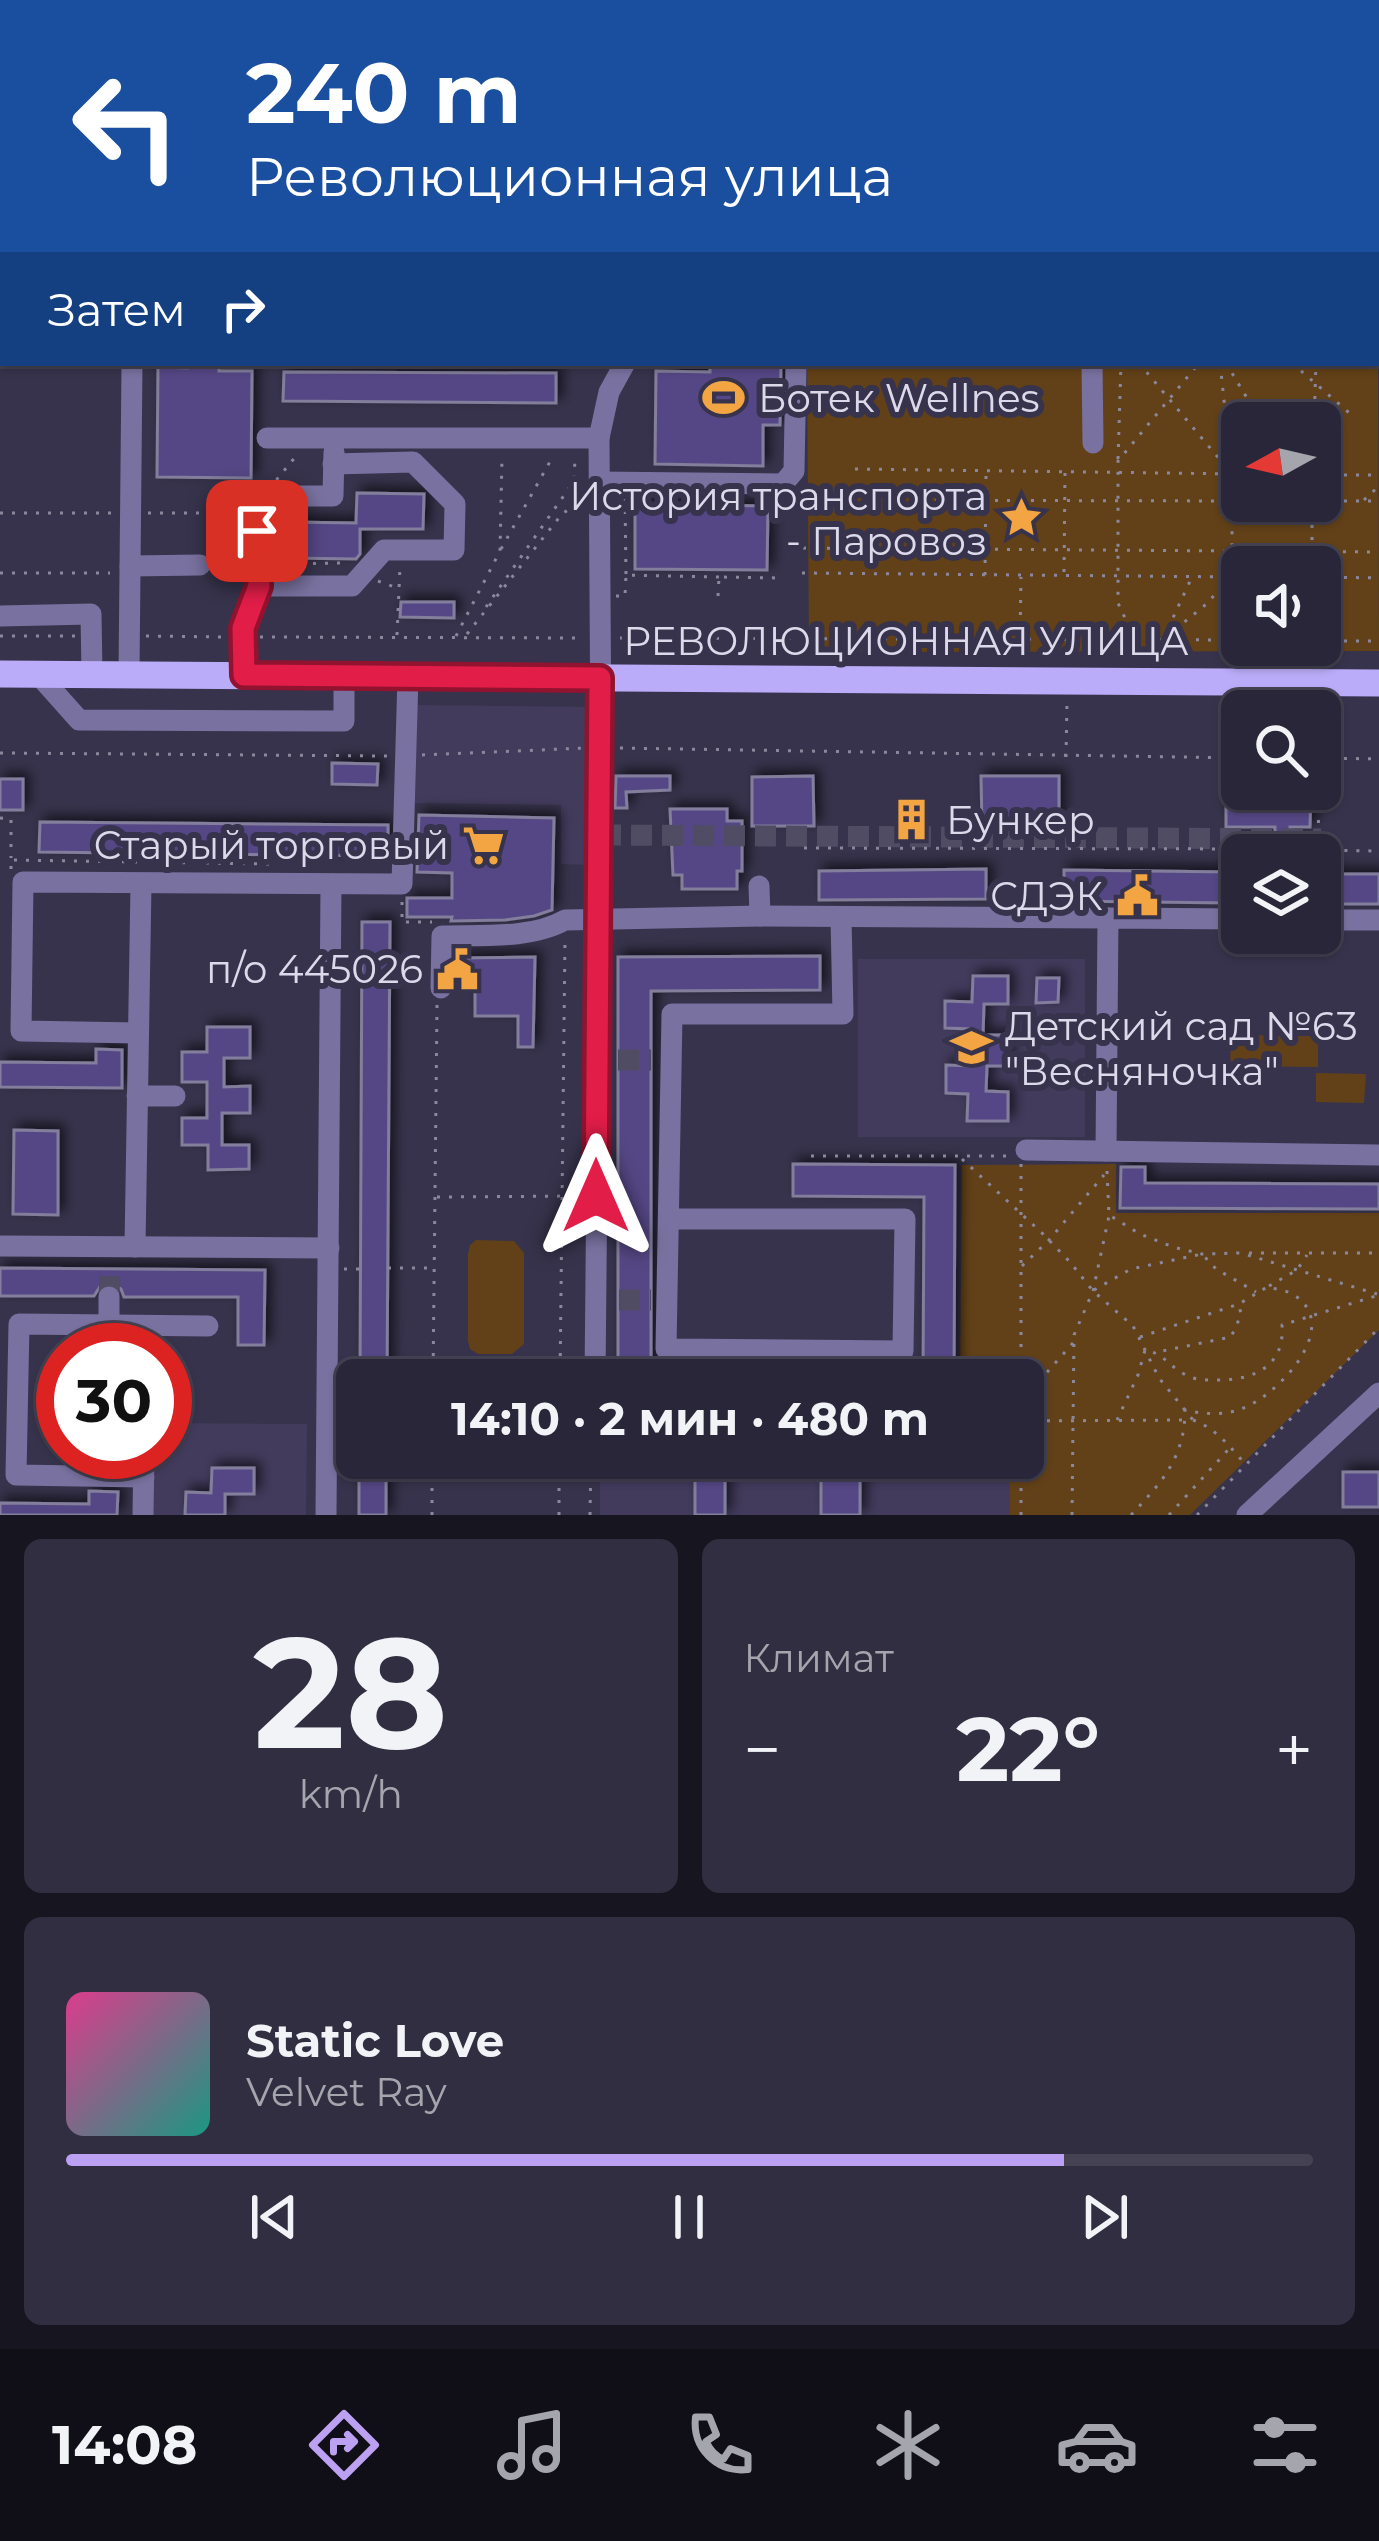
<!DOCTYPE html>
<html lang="ru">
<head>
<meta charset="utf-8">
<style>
	body { margin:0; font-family:Montserrat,sans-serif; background:#312e41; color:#f1f3f6; height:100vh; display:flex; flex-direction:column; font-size:45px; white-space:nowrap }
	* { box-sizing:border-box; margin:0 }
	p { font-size:39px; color:#a5a5ae }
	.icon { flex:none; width:66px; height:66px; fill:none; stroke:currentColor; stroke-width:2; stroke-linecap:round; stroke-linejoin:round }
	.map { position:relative; height:1515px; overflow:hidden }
	.details { display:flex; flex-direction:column; gap:24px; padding:24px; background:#17151f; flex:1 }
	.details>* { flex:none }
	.top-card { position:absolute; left:0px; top:0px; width:1380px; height:366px; box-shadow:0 3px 9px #0004,0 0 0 3px #454353; background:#1a4fa0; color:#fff; overflow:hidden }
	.needle { width:78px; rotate:262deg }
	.buttons { position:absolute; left:1221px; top:402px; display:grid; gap:24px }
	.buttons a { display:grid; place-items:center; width:120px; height:120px; border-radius:18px; background:#292639; box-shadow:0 3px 9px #0004,0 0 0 3px #454353; font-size:60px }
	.speed { position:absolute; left:36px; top:1323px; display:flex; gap:24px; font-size:60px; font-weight:700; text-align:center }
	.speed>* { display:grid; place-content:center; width:156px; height:156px; border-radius:50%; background:#292639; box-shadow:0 3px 9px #0004,0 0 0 3px #454353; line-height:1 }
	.speed .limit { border:18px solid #d22; background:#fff; color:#111 }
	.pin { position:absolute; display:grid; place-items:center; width:102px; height:102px; color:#fff; margin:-51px; border-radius:24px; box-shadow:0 6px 18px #0006 }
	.me { position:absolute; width:132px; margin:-66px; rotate:0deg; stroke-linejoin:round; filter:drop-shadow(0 0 9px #0008) }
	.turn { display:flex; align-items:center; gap:42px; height:252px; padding:0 48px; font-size:54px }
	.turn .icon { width:156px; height:156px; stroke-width:2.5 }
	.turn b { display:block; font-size:84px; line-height:102px }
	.then { display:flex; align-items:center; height:114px; padding:0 48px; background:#0003; gap:24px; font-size:45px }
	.big { font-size:90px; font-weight:700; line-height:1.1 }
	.details .tile { flex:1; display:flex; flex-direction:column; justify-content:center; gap:18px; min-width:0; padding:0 42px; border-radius:18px; background:#312e41 }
	.details .dial { align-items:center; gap:0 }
	.dial b { font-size:156px; line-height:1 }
	.song { display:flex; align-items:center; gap:36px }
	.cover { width:144px; height:144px; border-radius:18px; background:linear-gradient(135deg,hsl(330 70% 55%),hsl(170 70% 35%)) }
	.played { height:12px; border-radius:6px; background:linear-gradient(90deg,#bca0f2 80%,#454353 80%) }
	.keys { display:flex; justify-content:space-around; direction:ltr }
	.heat { display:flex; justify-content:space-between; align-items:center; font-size:66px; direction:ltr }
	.details .tiles { flex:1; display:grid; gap:24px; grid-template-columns:1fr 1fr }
	.tile:last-child { grid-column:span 2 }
	.trip { position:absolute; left:336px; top:1359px; width:708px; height:120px; border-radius:18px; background:#292639; box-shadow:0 3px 9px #0004,0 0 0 3px #454353; font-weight:700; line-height:120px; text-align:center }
	.tabs { display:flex; height:192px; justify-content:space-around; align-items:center; background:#100f17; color:#a5a5ae }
	.tabs .icon { width:84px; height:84px }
	.tabs .on { color:#bca0f2 }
	.tabs b { font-size:54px; color:#f1f3f6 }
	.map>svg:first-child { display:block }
</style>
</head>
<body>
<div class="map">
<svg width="1379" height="1515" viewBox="0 0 1379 1515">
	<defs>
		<filter id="shadow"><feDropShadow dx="5.5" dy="-5.5" stdDeviation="6" flood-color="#0009"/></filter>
	</defs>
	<rect width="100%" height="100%" fill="#37334c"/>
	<g fill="#423b5c">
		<path d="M416,705l177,2 -2,158 -30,-1v-59l-146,-2z"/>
		<rect x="858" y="959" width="227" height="178"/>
		<path d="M165,1423l142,1 -1,91h-153v-63h12z"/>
		<rect x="600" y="1458" width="410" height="57"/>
	</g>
	<g fill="#624118" fill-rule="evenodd">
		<path d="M1377,18l2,633 -570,1 -2,-289h570zM1242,423h78v78h-78zM1242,567h78v78h-78z"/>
		<path d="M1231,1035l87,1v31l-88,-1z"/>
		<path d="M1316,1073l50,1 -2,29 -48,-1z"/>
		<path d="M1116,1164v49h263v117l-189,185h-180v-57h13v-78h-63l2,-215z"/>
		<path d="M476,1240l38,1 10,12v91l-12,10h-34l-8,-5 -2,-8v-87l2,-9z"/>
	</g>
	<g fill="#554785" stroke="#827e9b" stroke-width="3" filter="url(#shadow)">
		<path d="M187,363h32v8h33l-1,107 -94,-1 1,-110 29,1z"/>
		<path d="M710,363h71l-1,62h-17v41l-108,-2 1,-93 54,1z"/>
		<path d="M284,372l272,1v30l-273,-2z"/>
		<path d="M357,493l67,1 -1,35h-63v25l-4,5 -67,-1v-36l67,1z"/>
		<path d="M635,504l133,2 -1,64 -132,-1z"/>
		<path d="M401,602h53v16l-54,-1z"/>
		<path d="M332,763l46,1 -1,21 -45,-1z"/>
		<path d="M1242,775v14h69l-1,38h-20l1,28 -16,-1v-27h-49v-51z"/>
		<path d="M616,776h54v14l-44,2 1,16h-12z"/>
		<path d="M813,776l1,50h-62v-49z"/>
		<path d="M981,776h78v49h-77z"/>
		<rect x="0" y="779" width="23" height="31"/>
		<path d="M670,809h57v12h15v50h-5v18h-55v-14h-9z"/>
		<path d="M419,815l135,3 -2,92 -18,6 -29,4 -54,1 1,-4h-45v-19h45v-25l-35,-1z"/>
		<path d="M40,822l348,3v31l-349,-4z"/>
		<path d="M986,869v30l-167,1v-29z"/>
		<path d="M1064,870l167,2v31l-167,-2z"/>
		<rect x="1320" y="874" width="59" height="30"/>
		<path d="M362,922h28l-3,458h-27z"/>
		<path d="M820,956v34l-169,1v389h-33v-423z"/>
		<path d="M535,957l-2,90h-15v-31h-43v-31l-19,1 1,-28z"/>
		<path d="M973,976h35v28h-24l-1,31h24v31h-20l-1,25 22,1v29h-41l1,-27 -22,-1v-28l25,1v-37l-26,-1v-27l27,1z"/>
		<path d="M1037,978h22l-1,24 -22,1z"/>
		<path d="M207,1027h43v31h-26v29l26,-1v27h-28v32h27v24l-41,1v-25h-26v-27h25v-36h-25v-30h25z"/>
		<path d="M96,1049l26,1v38l-122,-1v-25l96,1z"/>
		<path d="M14,1130l44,1v84l-45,-1z"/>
		<path d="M793,1164l162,1 -1,215h-31l1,-183 -131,-1z"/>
		<path d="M1121,1167h24v16l234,1v25l-259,-1z"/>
		<path d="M0,1268l265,2 -1,75h-26v-48h-114l-3,-8 -11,-7 -9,3 -7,11h-94z"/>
		<rect x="359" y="1458" width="27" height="57"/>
		<path d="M212,1468h42v26h-29v21h-40l1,-23 25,1z"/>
		<rect x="821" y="1468" width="39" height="47"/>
		<rect x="695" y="1469" width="30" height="46"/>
		<rect x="1343" y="1472" width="36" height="35"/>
		<path d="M89,1491l29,1 -1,23h-117v-12l89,1z"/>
	</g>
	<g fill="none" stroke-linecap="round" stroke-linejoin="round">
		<g stroke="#504c64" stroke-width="21" stroke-dasharray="21 10" stroke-linecap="butt">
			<path d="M600,835l721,4"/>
			<path d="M618,1060h33"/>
			<path d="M109,1297l1,-28"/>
			<path d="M619,1300h32"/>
		</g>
		<g stroke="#8b889d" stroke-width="3" stroke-dasharray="3 9" stroke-linecap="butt">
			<path d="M819,0v3"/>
			<path d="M0,3h111"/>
			<path d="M1377,5h2"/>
			<path d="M1377,159l2,4"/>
			<path d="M1377,175l2,-2"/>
			<path d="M1377,246l2,1"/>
			<path d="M1377,333h2"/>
			<path d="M1377,354h2"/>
			<path d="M1139,363l92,110"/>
			<path d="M1226,363l36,60"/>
			<path d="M1292,363l62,54"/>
			<path d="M1314,423l2,-60"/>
			<path d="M1118,459l3,-96"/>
			<path d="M855,469l387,5"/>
			<path d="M1320,475h59"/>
			<path d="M625,499l1,76"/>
			<path d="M803,500l439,1"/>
			<path d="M1364,500l15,-14"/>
			<path d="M1312,501v66"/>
			<path d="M1320,501h59"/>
			<path d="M0,513h114"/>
			<path d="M148,513h101l48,-58"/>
			<path d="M803,548l576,4"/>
			<path d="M501,549l51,-91"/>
			<path d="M277,564l68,-1"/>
			<path d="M1064,572l1,-99"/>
			<path d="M0,573h110"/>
			<path d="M802,573l440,4"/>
			<path d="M985,575l1,-103"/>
			<path d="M1320,577l59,1"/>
			<path d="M378,581l19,7"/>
			<path d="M616,596h9l1,-21 93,2"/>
			<path d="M718,596l1,-19 61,1"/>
			<path d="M486,607l88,-126 1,-23"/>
			<path d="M467,634l95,-120 19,-13"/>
			<path d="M397,635l3,-68"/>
			<path d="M0,636h76"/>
			<path d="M146,636l80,1"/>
			<path d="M456,636l44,-85 2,-93"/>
			<path d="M260,637l320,1"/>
			<path d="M1166,637l38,-31 28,-29v-103l-12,-111"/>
			<path d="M620,638l622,2"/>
			<path d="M1020,639l1,-62"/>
			<path d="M1163,639l29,-62"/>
			<path d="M1118,640l7,-22 -7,-15v-142l81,-98"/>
			<path d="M1320,641h59"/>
			<path d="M1066,655l1,-13"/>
			<path d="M620,748l622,10"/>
			<path d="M0,753l388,3"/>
			<path d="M422,755l164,-7"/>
			<path d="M1066,757l1,-57"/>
			<path d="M1320,758l59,1"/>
			<path d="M0,818l11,1v39"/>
			<path d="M1318,847l1,-58"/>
			<path d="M804,848l455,1 3,6"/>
			<path d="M1298,855l7,-5 74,1"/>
			<path d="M11,869v-9l258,4"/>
			<path d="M402,902v20h30"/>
			<path d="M811,1156h196"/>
			<path d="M962,1159l81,75 27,28 23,29 40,35 26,52 34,42"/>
			<path d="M1021,1164v216"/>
			<path d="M1107,1171l2,44 31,19 33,13 29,7 39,-1 136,41"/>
			<path d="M437,1197l140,-1"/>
			<path d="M1249,1253h130"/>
			<path d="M1022,1266l27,-26 55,-65"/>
			<path d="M388,1268h44"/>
			<path d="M344,1269h16"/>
			<path d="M1269,1286l28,-16 10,-15"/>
			<path d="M1094,1290l37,-21 71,-15 14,15 40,23"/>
			<path d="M1140,1337l99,-33"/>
			<path d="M433,1380l4,-376"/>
			<path d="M560,1380l5,-442"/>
			<path d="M1023,1399l51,-57"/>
			<path d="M1117,1420l21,-45 7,-25c18,3 24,16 39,24 11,7 25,6 38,6 35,-1 63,-16 60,-55l97,-30"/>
			<path d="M1193,1420c23,8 38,28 54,46"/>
			<path d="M1023,1421l160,-1"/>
			<path d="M432,1515v-57"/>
			<path d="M559,1515v-57"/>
			<path d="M590,1515l1,-57"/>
			<path d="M1021,1515v-57"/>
			<path d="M1072,1515l2,-180 19,-44 16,-75"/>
			<path d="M1131,1515c30,-32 54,-57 54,-105 18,4 38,6 56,-1 35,-12 103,-82 53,-114 -8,-5 -18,-6 -27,-8l-28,17 2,11 -10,22 -74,15"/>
			<path d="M1169,1515l59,-65"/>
			<path d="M1197,1515l182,-187"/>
		</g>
		<g stroke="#79719f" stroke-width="21">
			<path d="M413,0v3"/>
			<path d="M709,3v-3"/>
			<path d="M1272,3v-3"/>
			<path d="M1092,363l1,80"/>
			<path d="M267,438h332"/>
			<path d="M599,482l184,2 11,-13 2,-108"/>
			<path d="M130,566l70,-1"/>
			<path d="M259,586h93l32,-36h70l1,-46 -42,-42 -80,2"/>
			<path d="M0,616l91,-2 1,60"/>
			<path d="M38,674l41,46 265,1v-45"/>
			<path d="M129,674l3,-311"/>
			<path d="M244,675l-1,-46 16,-43 -2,-55 34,-35h42l1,-44"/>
			<path d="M759,886l1,30"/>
			<path d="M1320,920h59"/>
			<path d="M441,988l1,-52c39,-1 90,3 123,-16l195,-4 348,2"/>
			<path d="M138,1033l-117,-2 2,-149 379,2 6,-208"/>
			<path d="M137,1096h38"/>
			<path d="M1026,1150l353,5"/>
			<path d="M1106,1151l2,-233 134,1"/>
			<path d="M669,1219h236l-2,132 -237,-2 6,-335h171l-2,-97"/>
			<path d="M0,1246l329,2"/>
			<path d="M135,1247l6,-363"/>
			<path d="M109,1325v-28"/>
			<path d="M595,1380l6,-632 -2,-310 10,-46 16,-29"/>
			<path d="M144,1477l-128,-2 3,-151 189,2"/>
			<path d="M143,1515l1,-63"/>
			<path d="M326,1515l5,-631"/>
			<path d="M1247,1515l132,-122"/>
		</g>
		<path stroke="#baacf8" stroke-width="27" d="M0,674l1379,9"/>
	</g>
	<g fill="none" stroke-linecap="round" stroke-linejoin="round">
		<defs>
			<path id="route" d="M257,531l2,55 -16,42 1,47 356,3 -4,518"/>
		</defs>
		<use href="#route" stroke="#92132f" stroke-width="30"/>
		<use href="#route" stroke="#e11d48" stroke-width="21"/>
	</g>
	<defs>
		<symbol id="stadium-bare" viewBox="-9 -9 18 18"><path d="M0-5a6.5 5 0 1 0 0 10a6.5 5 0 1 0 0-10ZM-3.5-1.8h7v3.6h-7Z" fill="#f2a542" stroke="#37334c" stroke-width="2.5" paint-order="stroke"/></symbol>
		<symbol id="sight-bare" viewBox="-9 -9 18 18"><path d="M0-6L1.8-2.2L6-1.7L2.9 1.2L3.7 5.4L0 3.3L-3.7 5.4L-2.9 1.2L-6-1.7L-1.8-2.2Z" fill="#f2a542" stroke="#37334c" stroke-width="2.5" paint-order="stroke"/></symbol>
		<symbol id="building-bare" viewBox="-9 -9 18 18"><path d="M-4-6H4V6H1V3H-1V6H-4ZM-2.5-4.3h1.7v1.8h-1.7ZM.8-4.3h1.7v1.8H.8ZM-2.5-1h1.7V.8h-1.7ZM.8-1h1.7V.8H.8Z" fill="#f2a542" stroke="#37334c" stroke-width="2.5" paint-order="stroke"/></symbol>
		<symbol id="supermarket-bare" viewBox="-9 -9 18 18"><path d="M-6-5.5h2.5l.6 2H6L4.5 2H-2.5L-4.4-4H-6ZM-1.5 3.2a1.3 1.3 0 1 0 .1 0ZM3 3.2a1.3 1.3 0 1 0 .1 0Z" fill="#f2a542" stroke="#37334c" stroke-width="2.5" paint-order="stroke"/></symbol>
		<symbol id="civic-bare" viewBox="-9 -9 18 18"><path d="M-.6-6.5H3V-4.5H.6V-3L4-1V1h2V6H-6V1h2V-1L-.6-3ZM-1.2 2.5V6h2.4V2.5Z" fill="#f2a542" stroke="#37334c" stroke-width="2.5" paint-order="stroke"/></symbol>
		<symbol id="school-bare" viewBox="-9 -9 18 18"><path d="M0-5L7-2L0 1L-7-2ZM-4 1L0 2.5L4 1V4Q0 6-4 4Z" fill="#f2a542" stroke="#37334c" stroke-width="2.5" paint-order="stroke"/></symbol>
	</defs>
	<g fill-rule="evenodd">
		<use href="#stadium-bare" x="694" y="368" width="59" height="59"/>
		<use href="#sight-bare" x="992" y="488" width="59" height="59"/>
		<use href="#building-bare" x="882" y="790" width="59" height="59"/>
		<use href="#supermarket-bare" x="454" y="816" width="59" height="59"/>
		<use href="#civic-bare" x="1108" y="866" width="59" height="59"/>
		<use href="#civic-bare" x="428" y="940" width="59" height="59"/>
		<use href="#school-bare" x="942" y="1018" width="59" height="59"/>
	</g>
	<g text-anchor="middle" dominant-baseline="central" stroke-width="12" stroke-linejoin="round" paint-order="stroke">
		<g font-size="39" fill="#dbd9ea" stroke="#37334c" text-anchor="end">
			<text x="758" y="398" text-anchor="start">Ботек Wellnes</text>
			<text x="987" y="496">История транспорта<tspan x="987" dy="45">- Паровоз</tspan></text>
			<text x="946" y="820" text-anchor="start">Бункер</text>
			<text x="449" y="845">Старый торговый</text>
			<text x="1103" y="896">СДЭК</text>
			<text x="423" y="969">п/о 445026</text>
			<text x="1005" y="1026" text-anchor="start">Детский сад №63<tspan x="1005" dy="45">"Весняночка"</tspan></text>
		</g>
		<g font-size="39" fill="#dbd9ea" stroke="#37334c">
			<text x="906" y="641">РЕВОЛЮЦИОННАЯ УЛИЦА</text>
		</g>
	</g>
</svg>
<div class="buttons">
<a><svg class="needle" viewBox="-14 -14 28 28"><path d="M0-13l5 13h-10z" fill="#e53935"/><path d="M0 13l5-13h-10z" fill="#a5a5ae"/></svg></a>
<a><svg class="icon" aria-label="sound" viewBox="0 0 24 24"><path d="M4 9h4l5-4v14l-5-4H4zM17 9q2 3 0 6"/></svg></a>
<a><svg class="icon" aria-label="search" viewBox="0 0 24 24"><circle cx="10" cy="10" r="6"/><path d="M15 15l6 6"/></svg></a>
<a><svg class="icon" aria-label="layers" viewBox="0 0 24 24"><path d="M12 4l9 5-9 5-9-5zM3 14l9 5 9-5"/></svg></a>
</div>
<div class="speed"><div class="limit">30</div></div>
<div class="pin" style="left:257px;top:531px;background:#d93025"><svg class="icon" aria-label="arrive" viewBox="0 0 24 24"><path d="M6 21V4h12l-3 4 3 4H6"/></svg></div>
<svg class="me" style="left:596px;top:1196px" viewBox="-20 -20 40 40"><path d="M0-17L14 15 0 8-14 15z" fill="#e11d48" stroke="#fff" stroke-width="4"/></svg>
<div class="trip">14:10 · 2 мин · 480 m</div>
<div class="top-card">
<div class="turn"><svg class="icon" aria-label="left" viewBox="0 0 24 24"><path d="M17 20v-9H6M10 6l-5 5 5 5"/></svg><div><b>240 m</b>Революционная улица</div></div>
<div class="then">Затем<svg class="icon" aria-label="right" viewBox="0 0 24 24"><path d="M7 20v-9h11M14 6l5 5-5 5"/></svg></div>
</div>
</div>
<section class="details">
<div class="tiles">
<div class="tile dial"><b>28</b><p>km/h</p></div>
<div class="tile"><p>Климат</p>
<div class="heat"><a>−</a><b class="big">22°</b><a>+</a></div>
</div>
<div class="tile">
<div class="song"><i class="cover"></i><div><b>Static Love</b><p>Velvet Ray</p></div></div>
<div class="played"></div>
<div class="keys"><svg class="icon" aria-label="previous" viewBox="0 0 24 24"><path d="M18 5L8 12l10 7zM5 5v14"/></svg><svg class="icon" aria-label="pause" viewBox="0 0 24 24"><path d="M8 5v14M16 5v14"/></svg><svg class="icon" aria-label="next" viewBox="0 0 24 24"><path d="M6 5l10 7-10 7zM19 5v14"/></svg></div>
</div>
</div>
</section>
<nav class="tabs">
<b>14:08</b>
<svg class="icon on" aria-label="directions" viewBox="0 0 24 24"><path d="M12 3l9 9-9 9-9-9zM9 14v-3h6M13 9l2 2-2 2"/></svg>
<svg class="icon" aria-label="music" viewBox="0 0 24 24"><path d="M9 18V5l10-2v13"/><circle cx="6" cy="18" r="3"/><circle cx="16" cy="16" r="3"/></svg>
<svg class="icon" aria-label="phone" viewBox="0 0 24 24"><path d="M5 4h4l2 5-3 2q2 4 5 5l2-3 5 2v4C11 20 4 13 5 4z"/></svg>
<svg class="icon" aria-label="climate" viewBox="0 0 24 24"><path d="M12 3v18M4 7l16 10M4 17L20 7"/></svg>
<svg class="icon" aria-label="car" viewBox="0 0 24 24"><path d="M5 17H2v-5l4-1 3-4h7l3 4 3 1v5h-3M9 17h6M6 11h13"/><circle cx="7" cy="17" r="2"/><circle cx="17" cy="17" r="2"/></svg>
<svg class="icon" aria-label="filters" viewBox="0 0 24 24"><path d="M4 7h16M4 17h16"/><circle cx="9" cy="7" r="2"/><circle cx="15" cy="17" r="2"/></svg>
</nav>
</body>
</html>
